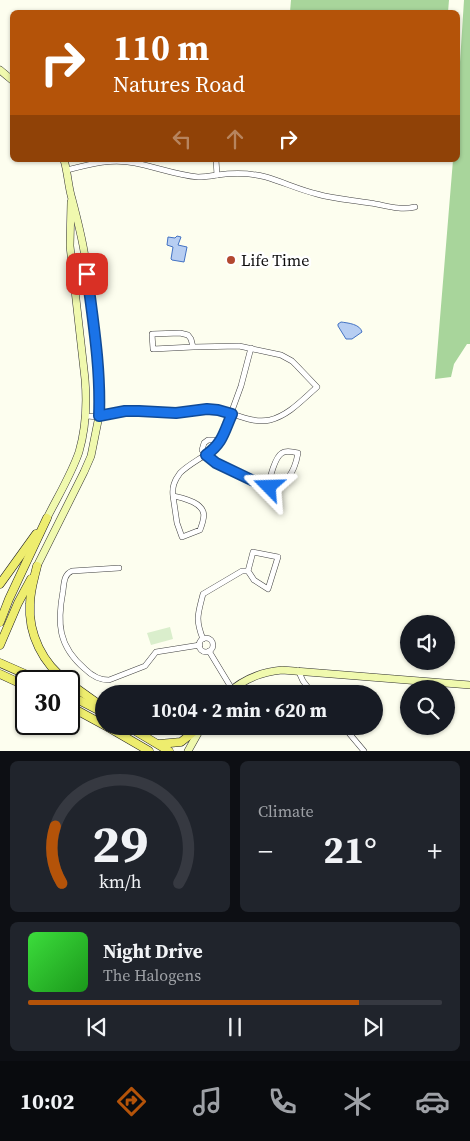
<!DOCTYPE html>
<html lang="en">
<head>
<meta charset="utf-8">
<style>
	body { margin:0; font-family:"Source Serif 4",serif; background:#20242c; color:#f1f3f6; height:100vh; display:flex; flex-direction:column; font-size:19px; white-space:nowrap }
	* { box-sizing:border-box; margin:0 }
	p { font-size:16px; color:#9ea1a6 }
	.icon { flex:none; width:28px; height:28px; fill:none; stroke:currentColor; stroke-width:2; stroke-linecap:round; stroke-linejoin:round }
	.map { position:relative; height:751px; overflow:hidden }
	.details { display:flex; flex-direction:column; gap:10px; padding:10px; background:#0d0f14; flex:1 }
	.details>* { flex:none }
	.top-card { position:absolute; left:10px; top:10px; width:450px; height:152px; border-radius:8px; box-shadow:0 1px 4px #0004; background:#b45309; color:#fff; overflow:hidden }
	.controls { position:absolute; left:400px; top:615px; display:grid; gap:10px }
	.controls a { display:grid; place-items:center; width:55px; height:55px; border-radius:50%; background:#171b24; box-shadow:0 1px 4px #0004; font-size:25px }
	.speed { position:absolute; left:15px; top:670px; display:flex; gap:10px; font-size:25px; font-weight:700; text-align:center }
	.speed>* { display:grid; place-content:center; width:65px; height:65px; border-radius:50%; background:#171b24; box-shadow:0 1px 4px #0004; line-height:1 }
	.speed .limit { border:2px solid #111; border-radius:8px; background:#fff; color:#111 }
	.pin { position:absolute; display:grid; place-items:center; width:42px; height:42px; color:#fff; margin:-21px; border-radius:10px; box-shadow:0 2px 8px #0006 }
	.me { position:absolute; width:55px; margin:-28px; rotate:292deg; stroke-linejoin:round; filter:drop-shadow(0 0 4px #0008) }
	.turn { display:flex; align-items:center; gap:18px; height:105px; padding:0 20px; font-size:22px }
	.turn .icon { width:65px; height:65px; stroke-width:2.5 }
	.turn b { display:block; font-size:35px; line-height:42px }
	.lanes { display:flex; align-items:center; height:48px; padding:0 20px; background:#0003; justify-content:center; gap:25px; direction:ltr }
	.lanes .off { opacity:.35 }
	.big { font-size:38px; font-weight:700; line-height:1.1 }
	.details .card { flex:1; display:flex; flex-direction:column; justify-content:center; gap:8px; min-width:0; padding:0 18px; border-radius:8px; background:#20242c }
	.details .dial { align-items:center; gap:0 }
	.dial svg { height:130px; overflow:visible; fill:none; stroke:#363941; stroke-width:7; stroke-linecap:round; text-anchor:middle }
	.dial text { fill:#f1f3f6; stroke:none }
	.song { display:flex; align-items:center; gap:15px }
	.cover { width:60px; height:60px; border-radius:8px; background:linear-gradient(135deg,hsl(120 70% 55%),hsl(120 70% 35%)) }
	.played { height:5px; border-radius:2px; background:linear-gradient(90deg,#b45309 80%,#363941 80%) }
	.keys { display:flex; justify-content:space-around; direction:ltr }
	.heat { display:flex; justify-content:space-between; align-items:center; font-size:28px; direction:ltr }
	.details .tiles { flex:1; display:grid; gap:10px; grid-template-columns:1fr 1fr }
	.card:last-child { grid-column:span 2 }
	.trip { position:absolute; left:95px; top:685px; width:288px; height:50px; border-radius:25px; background:#171b24; box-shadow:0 1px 4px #0004; font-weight:700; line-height:50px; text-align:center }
	.dock { display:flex; height:80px; justify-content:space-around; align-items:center; background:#090b0e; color:#9ea1a6 }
	.dock .icon { width:35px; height:35px }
	.dock .selected { color:#b45309 }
	.dock b { font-size:22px; color:#f1f3f6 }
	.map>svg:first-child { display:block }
</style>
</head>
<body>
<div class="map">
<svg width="470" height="751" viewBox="0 0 470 751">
	<rect width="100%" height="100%" fill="#fdfeef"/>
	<g fill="#a8d59b">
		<path d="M291,0h158l-1,12h-158z"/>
		<path d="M464,0h6v344h-3l-13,20 -3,13 -16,2 18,-219h5v-67z"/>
	</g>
	<path fill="#daeecc" d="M170,627l3,12 -22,6 -4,-12z"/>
	<g fill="#b7cef2" stroke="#4372c3">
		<path d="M177,236l4,1 -3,8 9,2 -3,15 -12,-2 -1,-1 2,-12 -6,-2 1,-8 7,1z"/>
		<path d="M341,322c7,1 19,2 21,10l-10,7h-6l-8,-13v-2z"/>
	</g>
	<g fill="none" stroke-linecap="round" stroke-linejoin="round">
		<defs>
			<g id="street">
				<path d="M216,160l1,15"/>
				<path d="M67,170c23,-6 44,-12 68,-7 21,4 41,12 63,14 7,0 13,-1 19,-2 16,-2 34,-2 49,2 17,5 34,13 51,17 17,5 35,6 53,9 15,2 29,8 45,4"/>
				<path d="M85,416c5,0 10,1 15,0 11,-1 20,-5 31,-5 15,0 30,3 46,2 12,-1 24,-6 37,-4 19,3 36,15 56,11 19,-5 32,-20 47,-33l-20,-21 -5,-5 -11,-6 -42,-9 -46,1 -2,-8 -3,-4 -8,-2 -28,1 1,15 40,-2"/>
				<path d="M214,440h-6l-4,3 -2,7c9,13 52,34 67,37 0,-8 6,-30 13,-34 4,-3 12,-1 16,0 -3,17 -10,33 -29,34"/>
				<path d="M173,496l4,27 5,14 18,-7c5,-13 7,-21 -7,-28 -7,-3 -13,-5 -20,-6 -1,-9 1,-15 7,-23 13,-13 32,-18 42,-35l19,-52 10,-38"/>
				<path d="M119,568l-47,3c-8,3 -8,12 -9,20 -6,32 -5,55 22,78 6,6 15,11 24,11l36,-14 11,-14 44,-7"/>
				<circle cx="206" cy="645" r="7"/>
				<path d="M203,639c-8,-20 -5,-25 0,-45l39,-23h6l6,9 14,9 10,-32 -25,-5 -5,19"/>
				<path d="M209,651l23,38"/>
				<path d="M298,670l5,11 10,13"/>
				<path d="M343,726l21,25"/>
			</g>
			<g id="secondary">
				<path d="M0,70l12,10"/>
				<path d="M47,518c11,-22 24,-43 32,-66 7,-24 8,-49 6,-73l-15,-133 1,-44"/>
				<path d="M37,566l47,-94 7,-16 8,-40 1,-22 -1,-18 -14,-119c-3,-20 -8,-39 -13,-58 -4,-13 -4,-26 -8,-39"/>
				<path d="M227,694c16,-15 34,-22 55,-24l188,15"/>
				<path d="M188,751l14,-25"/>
			</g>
			<g id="primary">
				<path d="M37,566c-3,13 -7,25 -7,38 -2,30 13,60 37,77"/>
				<path d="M0,584l36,-50"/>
				<path d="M0,622l9,-23 38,-81"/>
				<path d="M0,645l18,-42 13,-24"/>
				<path d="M0,663l41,18"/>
				<path d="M0,674l26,12"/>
				<path d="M69,683l35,25"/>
				<path d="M69,695l35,18"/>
				<path d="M69,706l35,19"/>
				<path d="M106,726l43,25"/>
				<path d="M127,726l42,25"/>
				<path d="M159,744l22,-2 20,-16"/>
			</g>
		</defs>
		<use href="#street" stroke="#404040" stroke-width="6"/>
		<use href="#secondary" stroke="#2f2f2f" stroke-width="8"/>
		<use href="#primary" stroke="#1e1e1e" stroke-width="9"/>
		<use href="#street" stroke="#fff" stroke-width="5"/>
		<use href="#secondary" stroke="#f0f9ae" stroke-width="7"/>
		<use href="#primary" stroke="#eeed6e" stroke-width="8"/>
	</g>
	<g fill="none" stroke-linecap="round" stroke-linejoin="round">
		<defs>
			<path id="route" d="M87,274c6,47 14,95 12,142l26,-5h14l37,2 31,-4 11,1 14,4c-8,18 -9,29 -26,41l10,8 44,21 9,3"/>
		</defs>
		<use href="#route" stroke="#114b97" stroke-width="12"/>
		<use href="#route" stroke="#1a73e8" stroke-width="9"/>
	</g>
	<circle fill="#b3482f" stroke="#fff" stroke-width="2" cx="231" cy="260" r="5"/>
	<g text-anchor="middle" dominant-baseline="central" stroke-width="5" stroke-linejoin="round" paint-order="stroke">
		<g font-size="16" fill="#0d0d0d" stroke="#fff" text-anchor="start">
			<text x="241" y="260">Life Time</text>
		</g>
	</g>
</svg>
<div class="controls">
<a><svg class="icon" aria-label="sound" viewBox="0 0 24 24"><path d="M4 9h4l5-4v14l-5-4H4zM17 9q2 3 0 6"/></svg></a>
<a><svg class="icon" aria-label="search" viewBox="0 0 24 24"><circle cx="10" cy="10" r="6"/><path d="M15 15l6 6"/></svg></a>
</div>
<div class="speed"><div class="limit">30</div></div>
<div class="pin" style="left:87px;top:274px;background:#d93025"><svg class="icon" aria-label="arrive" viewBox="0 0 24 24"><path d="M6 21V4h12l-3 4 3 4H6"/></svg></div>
<svg class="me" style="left:269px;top:487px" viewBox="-20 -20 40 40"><path d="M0-17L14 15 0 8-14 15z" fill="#1a73e8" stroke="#fff" stroke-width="4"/></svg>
<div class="trip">10:04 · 2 min · 620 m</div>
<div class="top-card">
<div class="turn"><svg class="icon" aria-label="right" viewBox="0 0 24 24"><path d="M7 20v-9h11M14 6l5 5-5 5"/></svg><div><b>110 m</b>Natures Road</div></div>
<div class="lanes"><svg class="icon off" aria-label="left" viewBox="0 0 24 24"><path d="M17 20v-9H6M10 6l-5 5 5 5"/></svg><svg class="icon off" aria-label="ahead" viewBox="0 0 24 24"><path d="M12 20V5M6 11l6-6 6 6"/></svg><svg class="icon" aria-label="right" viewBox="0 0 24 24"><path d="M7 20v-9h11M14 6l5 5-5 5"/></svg></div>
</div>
</div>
<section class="details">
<div class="tiles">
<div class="card dial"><svg viewBox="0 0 100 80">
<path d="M14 69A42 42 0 1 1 86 69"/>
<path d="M14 69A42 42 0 0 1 10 34" stroke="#b45309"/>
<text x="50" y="56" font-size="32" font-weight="700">29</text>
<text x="50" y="72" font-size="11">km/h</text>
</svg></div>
<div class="card"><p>Climate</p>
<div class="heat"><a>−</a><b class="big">21°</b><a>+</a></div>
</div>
<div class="card">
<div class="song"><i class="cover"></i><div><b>Night Drive</b><p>The Halogens</p></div></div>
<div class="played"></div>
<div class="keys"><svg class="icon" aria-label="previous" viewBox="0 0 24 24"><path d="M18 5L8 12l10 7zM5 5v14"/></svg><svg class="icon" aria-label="pause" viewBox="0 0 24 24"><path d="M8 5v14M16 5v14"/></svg><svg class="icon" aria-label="next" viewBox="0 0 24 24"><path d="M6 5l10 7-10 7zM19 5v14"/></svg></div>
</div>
</div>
</section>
<nav class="dock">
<b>10:02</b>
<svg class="icon selected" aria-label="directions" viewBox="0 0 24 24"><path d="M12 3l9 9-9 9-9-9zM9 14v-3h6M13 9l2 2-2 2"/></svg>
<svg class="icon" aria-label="music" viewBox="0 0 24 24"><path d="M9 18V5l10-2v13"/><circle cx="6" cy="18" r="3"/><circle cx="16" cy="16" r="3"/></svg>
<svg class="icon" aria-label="phone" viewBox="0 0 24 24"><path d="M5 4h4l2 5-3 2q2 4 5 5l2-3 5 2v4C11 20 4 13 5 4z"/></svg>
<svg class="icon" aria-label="climate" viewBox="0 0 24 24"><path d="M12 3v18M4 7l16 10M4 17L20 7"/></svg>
<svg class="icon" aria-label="car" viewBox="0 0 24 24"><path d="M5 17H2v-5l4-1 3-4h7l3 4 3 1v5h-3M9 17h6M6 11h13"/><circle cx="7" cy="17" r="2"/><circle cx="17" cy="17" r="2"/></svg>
</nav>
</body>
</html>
